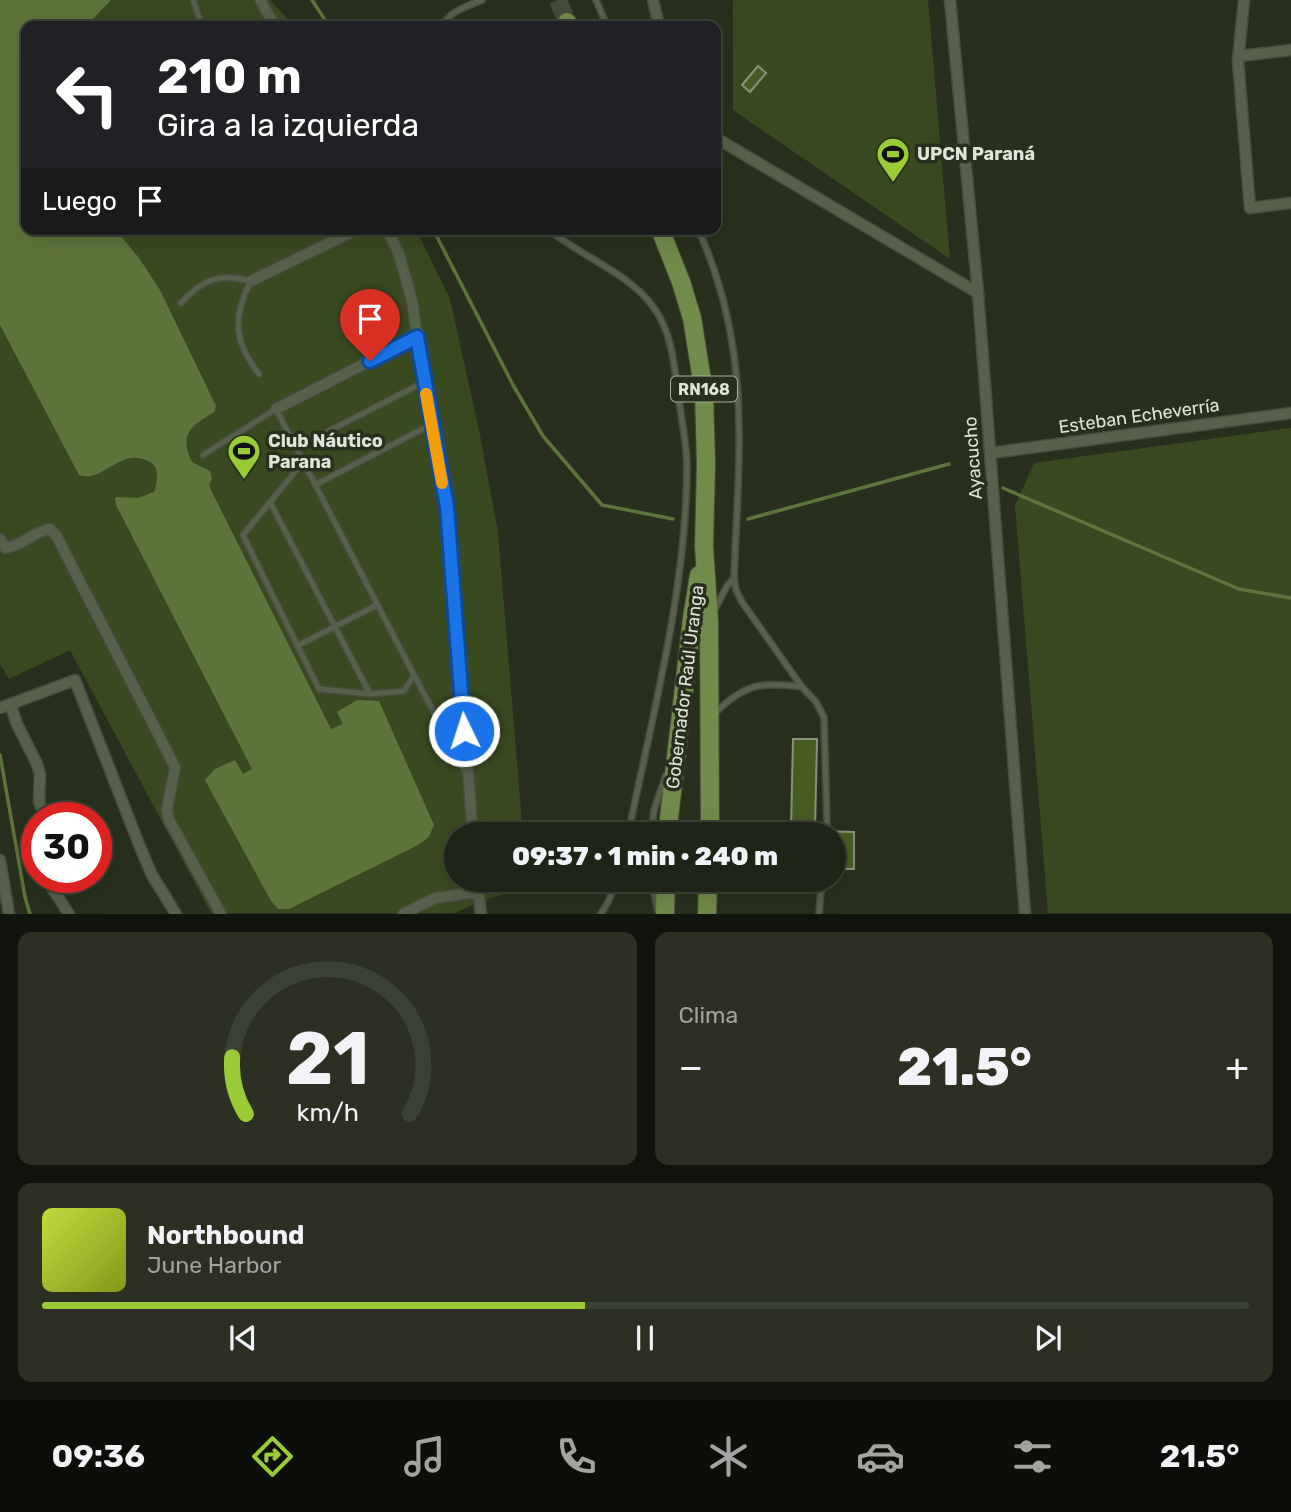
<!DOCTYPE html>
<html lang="es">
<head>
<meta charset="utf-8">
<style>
	body { margin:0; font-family:Rubik,sans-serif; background:#2b3023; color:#f1f3f6; height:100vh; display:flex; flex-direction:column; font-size:26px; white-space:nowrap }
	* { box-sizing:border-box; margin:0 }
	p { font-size:23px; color:#a1a4a1 }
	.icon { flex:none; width:38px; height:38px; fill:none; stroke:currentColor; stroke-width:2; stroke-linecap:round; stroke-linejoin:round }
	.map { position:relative; height:914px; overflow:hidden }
	.panel { display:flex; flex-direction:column; gap:18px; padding:18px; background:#10140c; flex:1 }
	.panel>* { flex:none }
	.guide { position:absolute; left:21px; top:21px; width:700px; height:214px; border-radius:14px; box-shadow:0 7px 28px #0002,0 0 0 2px #3c4135; background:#202124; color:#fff; overflow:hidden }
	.speed { position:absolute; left:21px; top:802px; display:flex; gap:14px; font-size:35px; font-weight:700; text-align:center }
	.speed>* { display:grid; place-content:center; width:91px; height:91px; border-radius:50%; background:#1e2416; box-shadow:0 7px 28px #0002,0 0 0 2px #3c4135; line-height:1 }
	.speed .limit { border:10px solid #d22; background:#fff; color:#111 }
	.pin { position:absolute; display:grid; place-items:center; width:60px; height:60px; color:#fff; margin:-72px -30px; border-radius:50% 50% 50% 0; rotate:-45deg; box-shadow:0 0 7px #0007 }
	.pin .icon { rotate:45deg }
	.me { position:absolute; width:77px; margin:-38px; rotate:356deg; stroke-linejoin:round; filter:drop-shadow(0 0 5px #0008) }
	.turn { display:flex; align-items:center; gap:24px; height:147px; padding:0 21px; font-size:32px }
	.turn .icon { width:91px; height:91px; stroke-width:2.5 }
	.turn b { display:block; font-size:49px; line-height:60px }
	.then { display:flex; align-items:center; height:66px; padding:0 21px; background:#0003; gap:14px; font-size:26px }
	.big { font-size:52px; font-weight:800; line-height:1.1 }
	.panel .widget { flex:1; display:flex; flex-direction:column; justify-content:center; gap:10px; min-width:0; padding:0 24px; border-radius:14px; background:#2b3023 }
	.panel .dial { align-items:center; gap:0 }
	.dial svg { height:182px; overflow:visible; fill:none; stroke:#3c4135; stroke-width:7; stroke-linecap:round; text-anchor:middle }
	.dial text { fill:#f1f3f6; stroke:none }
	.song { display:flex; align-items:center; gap:21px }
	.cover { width:84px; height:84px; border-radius:10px; background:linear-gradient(135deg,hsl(70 70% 55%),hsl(70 70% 35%)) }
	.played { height:7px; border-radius:4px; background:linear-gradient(90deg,#99cb36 45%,#3c4135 45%) }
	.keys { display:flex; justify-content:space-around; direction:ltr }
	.heat { display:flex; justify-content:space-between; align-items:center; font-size:38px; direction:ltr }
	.panel .tiles { flex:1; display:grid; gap:18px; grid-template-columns:1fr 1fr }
	.widget:last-child { grid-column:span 2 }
	.trip { position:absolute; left:444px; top:822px; width:402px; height:70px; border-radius:35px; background:#1e2416; box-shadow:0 7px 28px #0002,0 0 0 2px #3c4135; font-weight:800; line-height:70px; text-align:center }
	.tab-bar { display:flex; height:112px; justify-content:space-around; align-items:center; background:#0c0e09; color:#a1a4a1 }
	.tab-bar .icon { width:49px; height:49px }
	.tab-bar .current { color:#99cb36 }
	.tab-bar b { font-size:32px; color:#f1f3f6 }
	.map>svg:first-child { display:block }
</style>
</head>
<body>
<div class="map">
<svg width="1291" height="914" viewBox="0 0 1291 914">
	<rect width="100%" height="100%" fill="#28301d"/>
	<g fill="#3a4a20">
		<path d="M0,0h270l24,26h-268v203h390l34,70 29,131 19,102 25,303h-66v45h69l1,9 -31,7 -42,17h-243l-141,-263 -61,29 -9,-15z"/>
		<path d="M733,0h195l22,259 -217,-149z"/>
		<path d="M1291,428v485h-243l-33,-407 19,-43z"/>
	</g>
	<path fill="#5d743a" d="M0,0h111l-25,26h-60v203h89l24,29 21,32 56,116 -2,6c-22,14 -36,21 -22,50l18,9 2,7 -3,7 4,9 118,235 12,-5 -6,-12 20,-12 22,1 55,124 -5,12 -11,8 -129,64h-11l-7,-8 -66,-121 10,-11 20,-9 8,14 9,-5 -136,-264 -1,-7 2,-1 21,1 16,-6c3,-7 4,-15 2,-23 -2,-6 -7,-8 -13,-10 -24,-8 -42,24 -64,16l-79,-150z"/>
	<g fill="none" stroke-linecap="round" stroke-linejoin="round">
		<g stroke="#5d743a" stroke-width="3.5">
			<path d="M312,0l17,26"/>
			<path d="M433,229l80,156 30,51 59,69 71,14"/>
			<path d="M1003,488l236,101 52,9"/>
			<path d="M748,519l201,-55"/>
			<path d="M0,755l25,142 5,17"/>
		</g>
	</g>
	<g fill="#475c22" stroke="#88927b" stroke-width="2">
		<path d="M758,66l8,7 -16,19 -8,-7z"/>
		<path d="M793,739h24l-2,92 39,1v37h-19v-34h-90v-6l46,1z"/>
		<path d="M659,827l86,2v6h-87z"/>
	</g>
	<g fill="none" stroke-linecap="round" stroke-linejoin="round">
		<path stroke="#434b39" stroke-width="18" stroke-dasharray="18 9" stroke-linecap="butt" d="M558,0l9,22"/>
		<defs>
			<g id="service">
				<path d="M193,0l9,26"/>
				<path d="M596,0l11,26"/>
				<path d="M443,26c6,-15 25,-20 39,-26"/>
				<path d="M548,229c32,27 83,45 106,79 18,25 20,56 24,86 3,22 8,46 9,69 0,125 -34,249 -59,372"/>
				<path d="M698,229c54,119 41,223 36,349l2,12 6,12 60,85 14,15 8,15 3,107"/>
				<path d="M181,303c22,-24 37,-30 70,-22 -19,36 -17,61 8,93"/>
				<path d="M296,448l128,-66"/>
				<path d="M203,455l73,-46 138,266 -10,16 -34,3 -51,-5 -76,-154 60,-73"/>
				<path d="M315,485l117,-61"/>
				<path d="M271,504l99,190"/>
				<path d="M715,609l12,-23 7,-8"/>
				<path d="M297,646l80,-41"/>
				<path d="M414,675l51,96"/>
				<path d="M714,714c30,-30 47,-33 88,-27"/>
				<path d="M651,835l3,-25 12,-35"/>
				<path d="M651,880l7,31"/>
				<path d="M601,914l7,-12 9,-22"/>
				<path d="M819,914l2,-24"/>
			</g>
			<g id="minor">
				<path d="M260,0l15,26"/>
				<path d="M653,0l6,26"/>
				<path d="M950,0l28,293 47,621"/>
				<path d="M1244,0l-6,61 12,147 41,-5"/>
				<path d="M1239,56l52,-6"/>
				<path d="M716,138l262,155"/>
				<path d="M387,229l12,25 13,47 12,81 23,125 26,328"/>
				<path d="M251,281l107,-52"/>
				<path d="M276,409l141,-72"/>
				<path d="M991,453l300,-40"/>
				<path d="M0,539l5,9c17,-2 28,-16 45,-19l6,6 119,232 -8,43 2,10 52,94"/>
				<path d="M10,704l7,20 20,40 3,10 -1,28 6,15"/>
				<path d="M0,708l75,-28 65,167 12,28 24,39"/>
				<path d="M0,860l9,54"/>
				<path d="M47,877l5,11 17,26"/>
				<path d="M477,880l4,34"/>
				<path d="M403,914l32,-16 43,-6"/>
			</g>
			<g id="trunk">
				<path d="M567,22l2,4"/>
				<path d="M660,229l21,53 11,36 12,75 2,70 -2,84 5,74 1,207"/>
				<path d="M668,827l24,-208 7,-44"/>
				<path d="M665,914l1,-34"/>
				<path d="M707,914l1,-34"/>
			</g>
		</defs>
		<use href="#service" stroke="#474d3d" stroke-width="8"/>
		<use href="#minor" stroke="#474d3d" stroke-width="13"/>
		<use href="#trunk" stroke="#474d3d" stroke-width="20"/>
		<use href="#service" stroke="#56604a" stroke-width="5"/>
		<use href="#minor" stroke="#56604a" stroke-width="10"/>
		<use href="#trunk" stroke="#718b4a" stroke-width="18"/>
	</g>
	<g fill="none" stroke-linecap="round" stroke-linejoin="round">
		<defs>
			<path id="route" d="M370,361l47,-24 30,170 17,224"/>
		</defs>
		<use href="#route" stroke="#114b97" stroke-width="18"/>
		<use href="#route" stroke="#1a73e8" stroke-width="12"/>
		<path stroke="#f59e0b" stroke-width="12" d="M426,394l16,89"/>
	</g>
	<defs>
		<symbol id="stadium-pin" viewBox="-11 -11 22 30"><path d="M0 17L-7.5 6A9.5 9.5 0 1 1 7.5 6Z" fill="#99cb36" stroke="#28301d"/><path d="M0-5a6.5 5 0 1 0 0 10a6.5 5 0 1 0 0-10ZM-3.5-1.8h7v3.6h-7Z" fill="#111"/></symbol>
	</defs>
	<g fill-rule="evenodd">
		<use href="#stadium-pin" x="874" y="135" width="38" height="52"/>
		<use href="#stadium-pin" x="225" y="432" width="38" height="52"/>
	</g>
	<g text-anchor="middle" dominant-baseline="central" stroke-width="7" stroke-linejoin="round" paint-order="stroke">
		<rect fill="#28301d" stroke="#a8aea0" stroke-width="2" x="671" y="376.5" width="66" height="25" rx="5"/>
		<g font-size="16" font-weight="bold" fill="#dfe4d8">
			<text x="704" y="389">RN168</text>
		</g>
		<g font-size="18" font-weight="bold" fill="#dfe4d8" stroke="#28301d" text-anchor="start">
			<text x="917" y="154">UPCN Paraná</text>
			<text x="268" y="441">Club Náutico<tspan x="268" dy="21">Parana</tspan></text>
		</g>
		<g font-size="18" fill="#dfe4d8" stroke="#28301d">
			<text transform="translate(1139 416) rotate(-8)">Esteban Echeverría</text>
			<text transform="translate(973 458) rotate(-94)">Ayacucho</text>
			<text transform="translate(685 687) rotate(-83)">Gobernador Raúl Uranga</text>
		</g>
	</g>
</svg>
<div class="speed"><div class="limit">30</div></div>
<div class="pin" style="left:370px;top:361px;background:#d93025"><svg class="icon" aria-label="arrive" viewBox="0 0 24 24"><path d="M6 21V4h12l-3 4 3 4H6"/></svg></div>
<svg class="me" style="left:464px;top:731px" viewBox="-20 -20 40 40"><circle r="17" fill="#1a73e8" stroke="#fff" stroke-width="3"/><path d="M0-11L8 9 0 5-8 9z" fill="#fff"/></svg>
<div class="trip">09:37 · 1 min · 240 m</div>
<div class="guide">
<div class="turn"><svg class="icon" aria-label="left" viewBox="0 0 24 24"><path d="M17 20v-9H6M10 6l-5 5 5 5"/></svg><div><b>210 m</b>Gira a la izquierda</div></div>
<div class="then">Luego<svg class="icon" aria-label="arrive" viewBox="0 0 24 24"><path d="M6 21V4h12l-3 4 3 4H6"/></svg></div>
</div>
</div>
<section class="panel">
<div class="tiles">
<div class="widget dial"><svg viewBox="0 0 100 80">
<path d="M14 69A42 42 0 1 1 86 69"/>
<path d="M14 69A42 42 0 0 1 8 44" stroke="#99cb36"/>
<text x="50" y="56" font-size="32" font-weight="700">21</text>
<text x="50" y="72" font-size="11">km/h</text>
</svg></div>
<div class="widget"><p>Clima</p>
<div class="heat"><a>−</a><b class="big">21.5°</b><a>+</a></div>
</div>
<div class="widget">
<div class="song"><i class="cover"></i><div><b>Northbound</b><p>June Harbor</p></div></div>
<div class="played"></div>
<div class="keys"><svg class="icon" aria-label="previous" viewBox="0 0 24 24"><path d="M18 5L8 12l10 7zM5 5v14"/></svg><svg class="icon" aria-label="pause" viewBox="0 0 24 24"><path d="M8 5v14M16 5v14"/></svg><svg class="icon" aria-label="next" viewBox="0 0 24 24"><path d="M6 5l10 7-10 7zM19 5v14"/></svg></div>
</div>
</div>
</section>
<nav class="tab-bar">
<b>09:36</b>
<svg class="icon current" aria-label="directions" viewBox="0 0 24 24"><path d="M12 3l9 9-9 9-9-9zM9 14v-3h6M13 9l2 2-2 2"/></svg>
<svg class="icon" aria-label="music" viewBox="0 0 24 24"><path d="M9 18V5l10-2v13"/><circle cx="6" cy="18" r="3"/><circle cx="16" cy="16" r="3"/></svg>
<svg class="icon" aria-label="phone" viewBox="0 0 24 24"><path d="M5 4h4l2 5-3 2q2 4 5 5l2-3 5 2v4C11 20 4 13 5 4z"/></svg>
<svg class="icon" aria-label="climate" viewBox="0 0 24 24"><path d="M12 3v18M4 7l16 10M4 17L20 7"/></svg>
<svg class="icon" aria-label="car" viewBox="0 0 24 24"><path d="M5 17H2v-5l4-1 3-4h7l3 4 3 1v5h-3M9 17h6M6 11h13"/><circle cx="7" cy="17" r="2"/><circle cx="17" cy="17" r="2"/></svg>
<svg class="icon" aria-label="filters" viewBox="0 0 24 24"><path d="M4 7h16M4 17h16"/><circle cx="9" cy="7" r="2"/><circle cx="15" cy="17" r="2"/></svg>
<b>21.5°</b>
</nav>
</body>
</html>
